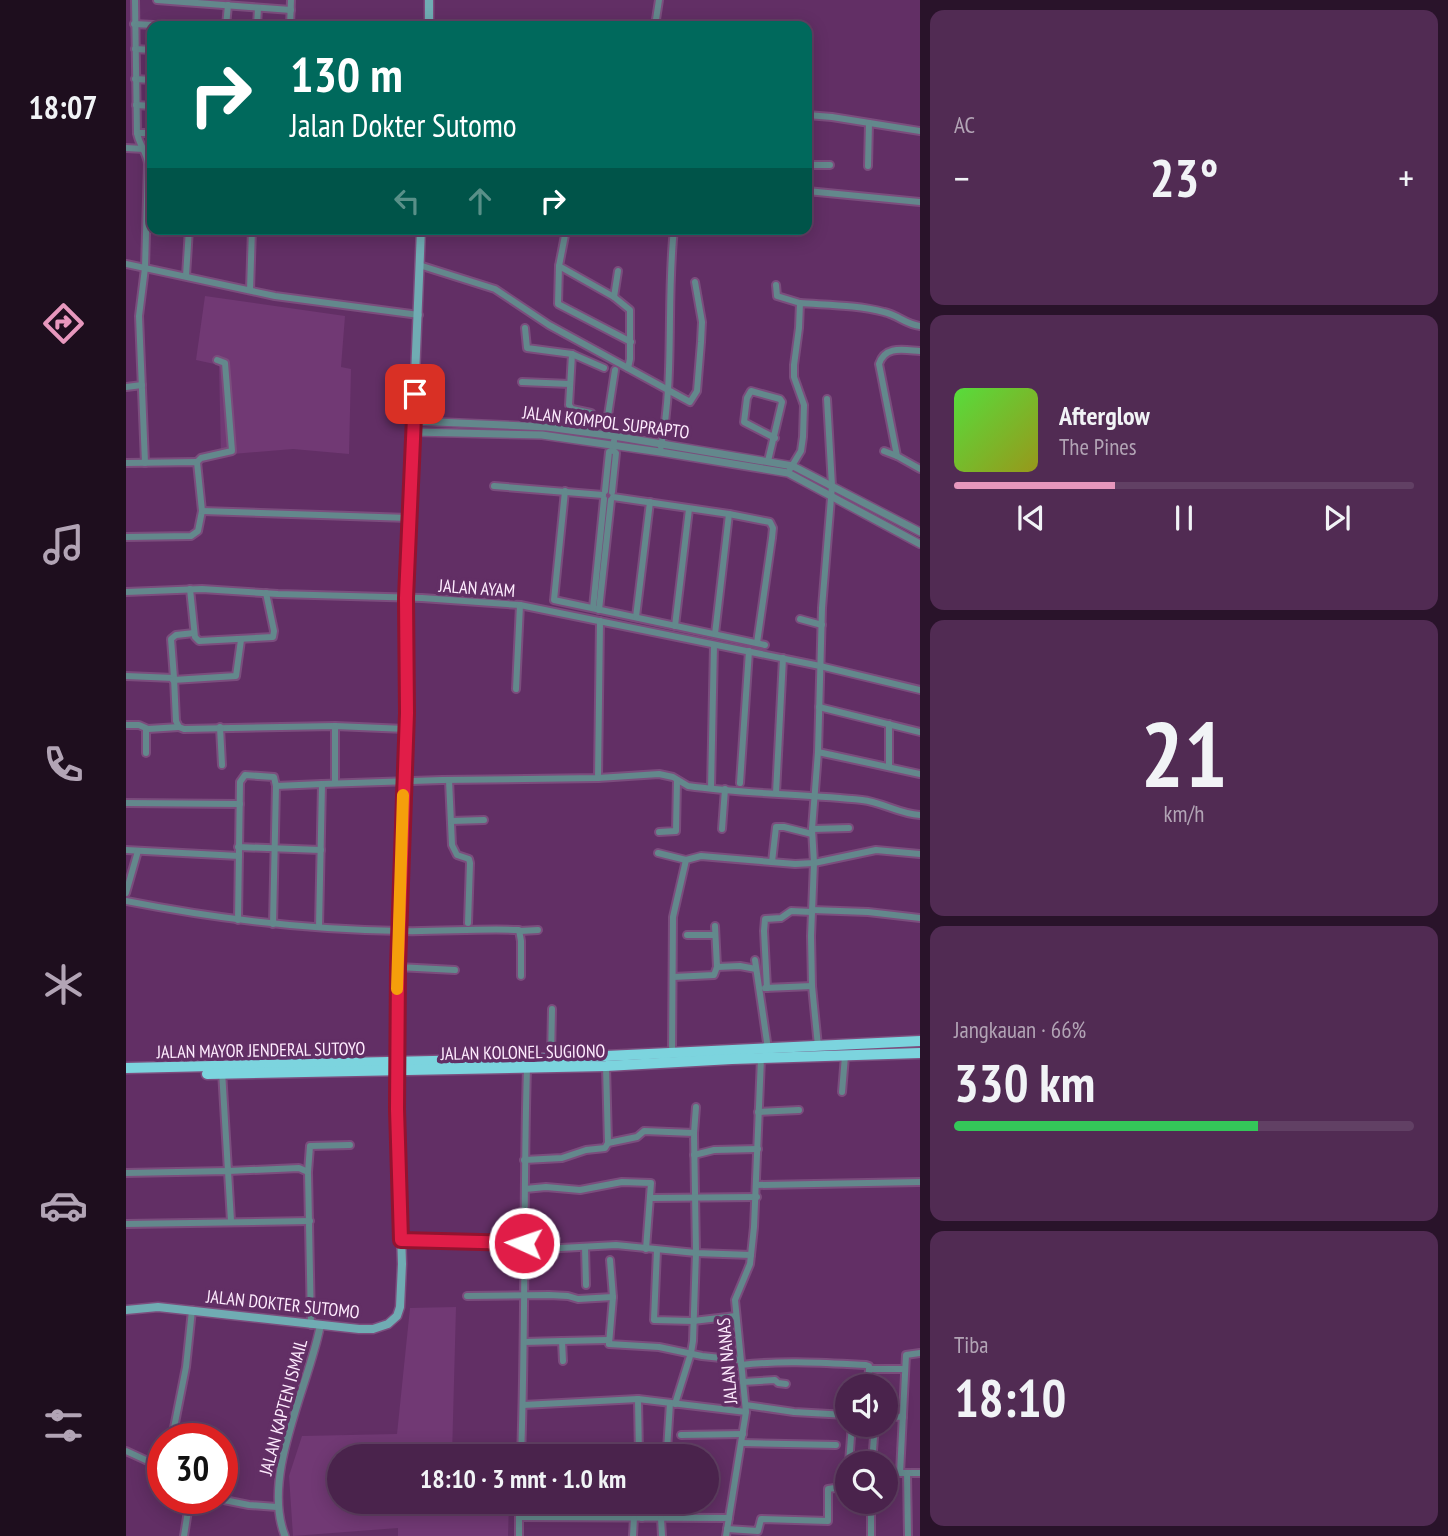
<!DOCTYPE html>
<html lang="id">
<head>
<meta charset="utf-8">
<style>
	body { margin:0; font-family:"PT Sans Narrow",sans-serif; background:#512b53; color:#f1f3f6; height:100vh; display:flex; flex-direction:column; font-size:26px; white-space:nowrap }
	* { box-sizing:border-box; margin:0 }
	p { font-size:23px; color:#b2a4b5 }
	.icon { flex:none; width:38px; height:38px; fill:none; stroke:currentColor; stroke-width:2; stroke-linecap:round; stroke-linejoin:round }
	.map { position:relative; flex:1; overflow:hidden }
	.details { display:flex; flex-direction:column; gap:10px; padding:10px; background:#29132a; width:528px }
	.details>* { flex:none }
	.banner { position:absolute; left:21px; top:21px; width:665px; height:214px; border-radius:14px; box-shadow:0 4px 18px #0003,0 0 0 2px #614064; background:#00695c; color:#fff; overflow:hidden }
	.tools { position:absolute; left:709px; top:1374px; display:grid; gap:14px }
	.tools a { display:grid; place-items:center; width:63px; height:63px; border-radius:50%; background:#4a234c; box-shadow:0 4px 18px #0003,0 0 0 2px #614064; font-size:35px }
	.speed { position:absolute; left:21px; top:1423px; display:flex; gap:14px; font-size:35px; font-weight:700; text-align:center }
	.speed>* { display:grid; place-content:center; width:91px; height:91px; border-radius:50%; background:#4a234c; box-shadow:0 4px 18px #0003,0 0 0 2px #614064; line-height:1 }
	.speed .limit { border:10px solid #d22; background:#fff; color:#111 }
	.pin { position:absolute; display:grid; place-items:center; width:60px; height:60px; color:#fff; margin:-30px; border-radius:14px; box-shadow:0 4px 10px #0006 }
	.me { position:absolute; width:77px; margin:-38px; rotate:273deg; stroke-linejoin:round; filter:drop-shadow(0 0 5px #0008) }
	.turn { display:flex; align-items:center; gap:24px; height:147px; padding:0 28px; font-size:32px }
	.turn .icon { width:91px; height:91px; stroke-width:2.5 }
	.turn b { display:block; font-size:49px; line-height:60px }
	.lanes { display:flex; align-items:center; height:66px; padding:0 28px; background:#0003; justify-content:center; gap:35px; direction:ltr }
	.lanes .off { opacity:.35 }
	.big { font-size:52px; font-weight:700; line-height:1.1 }
	.details .card { flex:1; display:flex; flex-direction:column; justify-content:center; gap:10px; min-width:0; padding:0 24px; border-radius:14px; background:#512b53 }
	.details .dial { align-items:center; gap:0 }
	.dial b { font-size:91px; line-height:1 }
	.song { display:flex; align-items:center; gap:21px }
	.cover { width:84px; height:84px; border-radius:10px; background:linear-gradient(135deg,hsl(110 70% 55%),hsl(60 70% 35%)) }
	.played { height:7px; border-radius:4px; background:linear-gradient(90deg,#e797bd 35%,#614064 35%) }
	.keys { display:flex; justify-content:space-around; direction:ltr }
	.heat { display:flex; justify-content:space-between; align-items:center; font-size:38px; direction:ltr }
	.charge { height:10px; border-radius:5px; background:linear-gradient(90deg,#34c759 66%,#614064 0) }
	.trip { position:absolute; left:201px; top:1444px; width:392px; height:70px; border-radius:35px; background:#4a234c; box-shadow:0 4px 18px #0003,0 0 0 2px #614064; font-weight:700; line-height:70px; text-align:center }
	main { display:flex; flex:1; min-height:0 }
	.menu { display:flex; flex-direction:column; width:126px; justify-content:space-around; align-items:center; background:#1e0e1e; color:#b2a4b5 }
	.menu .icon { width:49px; height:49px }
	.menu .on { color:#e797bd }
	.menu b { font-size:32px; color:#f1f3f6 }
	.map>svg:first-child { display:block }
</style>
</head>
<body>
<main>
<nav class="menu">
<b>18:07</b>
<svg class="icon on" aria-label="directions" viewBox="0 0 24 24"><path d="M12 3l9 9-9 9-9-9zM9 14v-3h6M13 9l2 2-2 2"/></svg>
<svg class="icon" aria-label="music" viewBox="0 0 24 24"><path d="M9 18V5l10-2v13"/><circle cx="6" cy="18" r="3"/><circle cx="16" cy="16" r="3"/></svg>
<svg class="icon" aria-label="phone" viewBox="0 0 24 24"><path d="M5 4h4l2 5-3 2q2 4 5 5l2-3 5 2v4C11 20 4 13 5 4z"/></svg>
<svg class="icon" aria-label="climate" viewBox="0 0 24 24"><path d="M12 3v18M4 7l16 10M4 17L20 7"/></svg>
<svg class="icon" aria-label="car" viewBox="0 0 24 24"><path d="M5 17H2v-5l4-1 3-4h7l3 4 3 1v5h-3M9 17h6M6 11h13"/><circle cx="7" cy="17" r="2"/><circle cx="17" cy="17" r="2"/></svg>
<svg class="icon" aria-label="filters" viewBox="0 0 24 24"><path d="M4 7h16M4 17h16"/><circle cx="9" cy="7" r="2"/><circle cx="15" cy="17" r="2"/></svg>
</nav>
<div class="map">
<svg width="794" height="1536" viewBox="0 0 794 1536">
	<rect width="100%" height="100%" fill="#622f65"/>
	<g fill="#713974">
		<path d="M79,296l140,20 -4,51 10,2 -2,85 -56,-5 -72,6 -2,-90 -23,-5z"/>
		<path d="M330,1307l-4,149h-112v46h169l-1,34h-110v-8l-105,8 -4,-60 13,-40 95,-2 13,-126z"/>
	</g>
	<g fill="none" stroke-linecap="round" stroke-linejoin="round">
		<defs>
			<g id="minor">
				<path d="M9,0l2,133h15"/>
				<path d="M31,0l134,10"/>
				<path d="M8,24l39,2"/>
				<path d="M100,26l2,-21"/>
				<path d="M131,26l1,-18"/>
				<path d="M164,26l1,-26"/>
				<path d="M529,26l4,-26"/>
				<path d="M9,49l17,1"/>
				<path d="M9,79l17,1"/>
				<path d="M10,105l16,1"/>
				<path d="M681,115l25,2 88,14"/>
				<path d="M11,133c2,12 10,19 11,31l-3,104 -6,48 6,147"/>
				<path d="M0,148l18,1"/>
				<path d="M681,165h23"/>
				<path d="M742,166l1,-43"/>
				<path d="M681,191l113,11"/>
				<path d="M536,229l12,1"/>
				<path d="M570,229h27"/>
				<path d="M440,230l-7,36 55,31 16,13v49l-2,9"/>
				<path d="M0,264l149,32 144,19"/>
				<path d="M293,265l76,24 54,36 141,77 7,-11 4,-49 1,-20 -7,-40"/>
				<path d="M433,266l-1,38 73,38"/>
				<path d="M60,276l3,-47"/>
				<path d="M650,285l1,11 23,7"/>
				<path d="M124,290l2,-61"/>
				<path d="M488,297l4,-26"/>
				<path d="M399,328l2,20 45,6 -3,51 3,4 19,4 -1,20"/>
				<path d="M794,351c-16,-1 -35,-6 -41,13l18,92 23,13"/>
				<path d="M446,354l32,14"/>
				<path d="M396,382l48,2"/>
				<path d="M0,387l16,-2"/>
				<path d="M479,435l10,-65"/>
				<path d="M535,447c14,-71 5,-146 13,-218"/>
				<path d="M758,451l13,5"/>
				<path d="M642,461l14,-59 -2,-3 -29,-8 -4,7 -3,24 31,16"/>
				<path d="M71,462l4,-4 31,-7 -7,-88 -8,-3"/>
				<path d="M0,463l71,-1 5,49 -4,20 -7,5 -65,1"/>
				<path d="M664,469l11,-18 2,-14 1,-32 -10,-28v-12l5,-37 1,-25c28,2 58,2 84,9 14,3 21,12 36,14"/>
				<path d="M368,486l109,9"/>
				<path d="M439,491l-11,109 211,45"/>
				<path d="M479,491l4,-39 4,-2"/>
				<path d="M486,492l4,-39 -3,-3 1,-9"/>
				<path d="M487,497l116,17 41,8 3,6 -1,10 -15,105"/>
				<path d="M76,511l207,7"/>
				<path d="M64,589l5,48 4,4 74,-4 1,-6 -8,-38"/>
				<path d="M0,592l76,-3 76,5 144,4 98,7 300,61 100,24"/>
				<path d="M467,608l11,-109"/>
				<path d="M473,610l12,-110"/>
				<path d="M510,617l14,-115"/>
				<path d="M674,619l22,6"/>
				<path d="M549,626l14,-117"/>
				<path d="M589,634l14,-120"/>
				<path d="M0,676l48,2 2,43 3,6 5,2 151,-3 71,3"/>
				<path d="M48,678l-3,-39 5,-4 18,-2"/>
				<path d="M47,680l63,-4 5,-36"/>
				<path d="M390,689l4,-84"/>
				<path d="M693,707l101,25"/>
				<path d="M763,724v43"/>
				<path d="M0,725h13l9,4 31,-2"/>
				<path d="M94,727l2,38"/>
				<path d="M20,729v24"/>
				<path d="M692,752l102,22"/>
				<path d="M472,778l2,-157"/>
				<path d="M323,780l3,65 5,10 12,4 1,4 -2,60"/>
				<path d="M209,782v-56"/>
				<path d="M614,783l9,-132"/>
				<path d="M196,784l120,-4 156,-2 61,-4 14,3 15,9c57,8 116,8 174,14 20,2 37,14 58,15"/>
				<path d="M585,788l3,-143"/>
				<path d="M650,793l7,-135"/>
				<path d="M0,803l114,1"/>
				<path d="M325,821l33,-1"/>
				<path d="M596,829l3,-40"/>
				<path d="M686,829l37,-1"/>
				<path d="M533,832l17,-1 1,-51"/>
				<path d="M112,847l83,3"/>
				<path d="M0,850l113,6"/>
				<path d="M532,853l28,7"/>
				<path d="M646,862l4,-35h8l28,7"/>
				<path d="M0,893l12,-42"/>
				<path d="M0,901c91,18 182,29 275,30 39,1 79,-3 118,-1l2,11v35"/>
				<path d="M686,910l56,2 52,6"/>
				<path d="M112,920l2,-138 5,-7 29,2 2,9 46,-2 -3,143"/>
				<path d="M147,924l3,-138"/>
				<path d="M589,926l2,41 23,-1 16,3"/>
				<path d="M394,931l18,-1"/>
				<path d="M561,935h28"/>
				<path d="M629,960l13,89"/>
				<path d="M272,967l57,3"/>
				<path d="M547,977l41,-2 3,-8"/>
				<path d="M639,988l47,-2"/>
				<path d="M641,988l-3,-57 1,-12 16,-1 10,-7 21,1"/>
				<path d="M692,1046l-6,-60 -1,-50 3,-73 -2,-34 6,-77 4,-144 10,-122 -5,-87"/>
				<path d="M546,1053l1,-136 13,-57 15,-4 94,8 19,-1 62,-13 44,4"/>
				<path d="M425,1058l1,-49"/>
				<path d="M480,1066l2,77"/>
				<path d="M96,1071l6,100 71,-3 9,4 3,153"/>
				<path d="M716,1092l3,-36"/>
				<path d="M632,1112l41,-2"/>
				<path d="M568,1133l2,-26"/>
				<path d="M568,1155l20,-5 44,-1"/>
				<path d="M398,1160l38,-2 24,-8 19,-2 3,-5 29,-6 7,-6 50,2 2,120 -3,88 -2,12 -16,51"/>
				<path d="M182,1172l2,-26 40,-1"/>
				<path d="M0,1173l102,-2 3,50"/>
				<path d="M631,1185l163,-3"/>
				<path d="M399,1189l21,-2 34,3 42,-8 29,1 -5,66"/>
				<path d="M525,1198l106,-1"/>
				<path d="M0,1224l184,-3"/>
				<path d="M276,1240l116,1 15,5 28,2 55,-3 80,8 55,2"/>
				<path d="M459,1247l1,38"/>
				<path d="M531,1250l-3,70 39,1 43,-5"/>
				<path d="M484,1260l3,37 -4,47 50,3 43,9 38,4"/>
				<path d="M341,1296l82,-1 19,1 10,3 35,-2"/>
				<path d="M436,1341l46,-1"/>
				<path d="M398,1342l38,-1 1,20"/>
				<path d="M615,1365c42,-5 83,-2 125,0l3,1v3"/>
				<path d="M617,1382l32,-2 3,3 8,1"/>
				<path d="M742,1386l1,-17h36"/>
				<path d="M512,1399l1,57"/>
				<path d="M397,1405l115,-6 108,13"/>
				<path d="M620,1405l48,7 53,3"/>
				<path d="M760,1416l17,1"/>
				<path d="M555,1435l62,-1"/>
				<path d="M46,1438l14,-71 6,-57"/>
				<path d="M616,1443l94,2"/>
				<path d="M541,1450l3,-47"/>
				<path d="M0,1451l37,17"/>
				<path d="M395,1456c5,-129 2,-259 6,-388"/>
				<path d="M723,1463l3,-39"/>
				<path d="M746,1463l3,-39"/>
				<path d="M760,1473h34"/>
				<path d="M774,1473l6,-118 14,-2"/>
				<path d="M781,1473l1,63"/>
				<path d="M88,1498l35,7 28,2"/>
				<path d="M516,1502v16"/>
				<path d="M393,1517l210,1"/>
				<path d="M535,1518l1,18"/>
				<path d="M601,1529l31,2 3,-12 67,2v-32l7,-1"/>
				<path d="M58,1536l6,-38"/>
				<path d="M393,1536v-34"/>
				<path d="M507,1536l1,-19"/>
				<path d="M600,1536l20,-124 -11,-112 15,-36 4,-37 7,-169"/>
				<path d="M745,1536v-34"/>
			</g>
			<g id="tertiary">
				<path d="M288,421l133,6 67,9 179,30 127,66"/>
				<path d="M287,432l129,3 118,17 128,21 132,71"/>
				<path d="M159,1536c-24,-60 23,-148 35,-209"/>
			</g>
			<g id="secondary">
				<path d="M303,0v26"/>
				<path d="M0,1310l32,-3 201,22h14l15,-5 9,-8 3,-9 2,-43 -5,-155 1,-142 9,-254 -1,-115 15,-369"/>
			</g>
			<g id="trunk">
				<path d="M0,1068l438,-10 356,-17"/>
				<path d="M81,1074l399,-8 126,-7 188,-6"/>
			</g>
		</defs>
		<use href="#minor" stroke="#7b4d7d" stroke-width="10"/>
		<use href="#tertiary" stroke="#7b4d7d" stroke-width="10"/>
		<use href="#secondary" stroke="#7b4d7d" stroke-width="11"/>
		<use href="#trunk" stroke="#7b4d7d" stroke-width="13"/>
		<use href="#minor" stroke="#63888c" stroke-width="6"/>
		<use href="#tertiary" stroke="#63888c" stroke-width="7"/>
		<use href="#secondary" stroke="#70acb3" stroke-width="8"/>
		<use href="#trunk" stroke="#7cd4de" stroke-width="10"/>
	</g>
	<g fill="none" stroke-linecap="round" stroke-linejoin="round">
		<defs>
			<path id="route" d="M289,394l-9,204 1,115 -9,254 -1,142 4,131 123,3"/>
		</defs>
		<use href="#route" stroke="#92132f" stroke-width="18"/>
		<use href="#route" stroke="#e11d48" stroke-width="12"/>
		<path stroke="#f59e0b" stroke-width="12" d="M271,989l6,-194"/>
	</g>
	<g text-anchor="middle" dominant-baseline="central" stroke-width="7" stroke-linejoin="round" paint-order="stroke">
		<g font-size="18" fill="#feebfe" stroke="#622f65">
			<text transform="translate(480 422) rotate(7)">JALAN KOMPOL SUPRAPTO</text>
			<text transform="translate(351 588) rotate(4)">JALAN AYAM</text>
			<text transform="translate(135 1050) rotate(-1)">JALAN MAYOR JENDERAL SUTOYO</text>
			<text transform="translate(397 1052) rotate(-1)">JALAN KOLONEL SUGIONO</text>
			<text transform="translate(157 1304) rotate(6)">JALAN DOKTER SUTOMO</text>
			<text transform="translate(601 1361) rotate(-95)">JALAN NANAS</text>
			<text transform="translate(157 1407) rotate(-75)">JALAN KAPTEN ISMAIL</text>
		</g>
	</g>
</svg>
<div class="tools">
<a><svg class="icon" aria-label="sound" viewBox="0 0 24 24"><path d="M4 9h4l5-4v14l-5-4H4zM17 9q2 3 0 6"/></svg></a>
<a><svg class="icon" aria-label="search" viewBox="0 0 24 24"><circle cx="10" cy="10" r="6"/><path d="M15 15l6 6"/></svg></a>
</div>
<div class="speed"><div class="limit">30</div></div>
<div class="pin" style="left:289px;top:394px;background:#d93025"><svg class="icon" aria-label="arrive" viewBox="0 0 24 24"><path d="M6 21V4h12l-3 4 3 4H6"/></svg></div>
<svg class="me" style="left:398px;top:1243px" viewBox="-20 -20 40 40"><circle r="17" fill="#e11d48" stroke="#fff" stroke-width="3"/><path d="M0-11L8 9 0 5-8 9z" fill="#fff"/></svg>
<div class="trip">18:10 · 3 mnt · 1.0 km</div>
<div class="banner">
<div class="turn"><svg class="icon" aria-label="right" viewBox="0 0 24 24"><path d="M7 20v-9h11M14 6l5 5-5 5"/></svg><div><b>130 m</b>Jalan Dokter Sutomo</div></div>
<div class="lanes"><svg class="icon off" aria-label="left" viewBox="0 0 24 24"><path d="M17 20v-9H6M10 6l-5 5 5 5"/></svg><svg class="icon off" aria-label="ahead" viewBox="0 0 24 24"><path d="M12 20V5M6 11l6-6 6 6"/></svg><svg class="icon" aria-label="right" viewBox="0 0 24 24"><path d="M7 20v-9h11M14 6l5 5-5 5"/></svg></div>
</div>
</div>
<section class="details">
<div class="card"><p>AC</p>
<div class="heat"><a>−</a><b class="big">23°</b><a>+</a></div>
</div>
<div class="card">
<div class="song"><i class="cover"></i><div><b>Afterglow</b><p>The Pines</p></div></div>
<div class="played"></div>
<div class="keys"><svg class="icon" aria-label="previous" viewBox="0 0 24 24"><path d="M18 5L8 12l10 7zM5 5v14"/></svg><svg class="icon" aria-label="pause" viewBox="0 0 24 24"><path d="M8 5v14M16 5v14"/></svg><svg class="icon" aria-label="next" viewBox="0 0 24 24"><path d="M6 5l10 7-10 7zM19 5v14"/></svg></div>
</div>
<div class="card dial"><b>21</b><p>km/h</p></div>
<div class="card"><p>Jangkauan · 66%</p><b class="big">330 km</b><div class="charge"></div></div>
<div class="card"><p>Tiba</p><b class="big">18:10</b></div>
</section>
</main>
</body>
</html>
